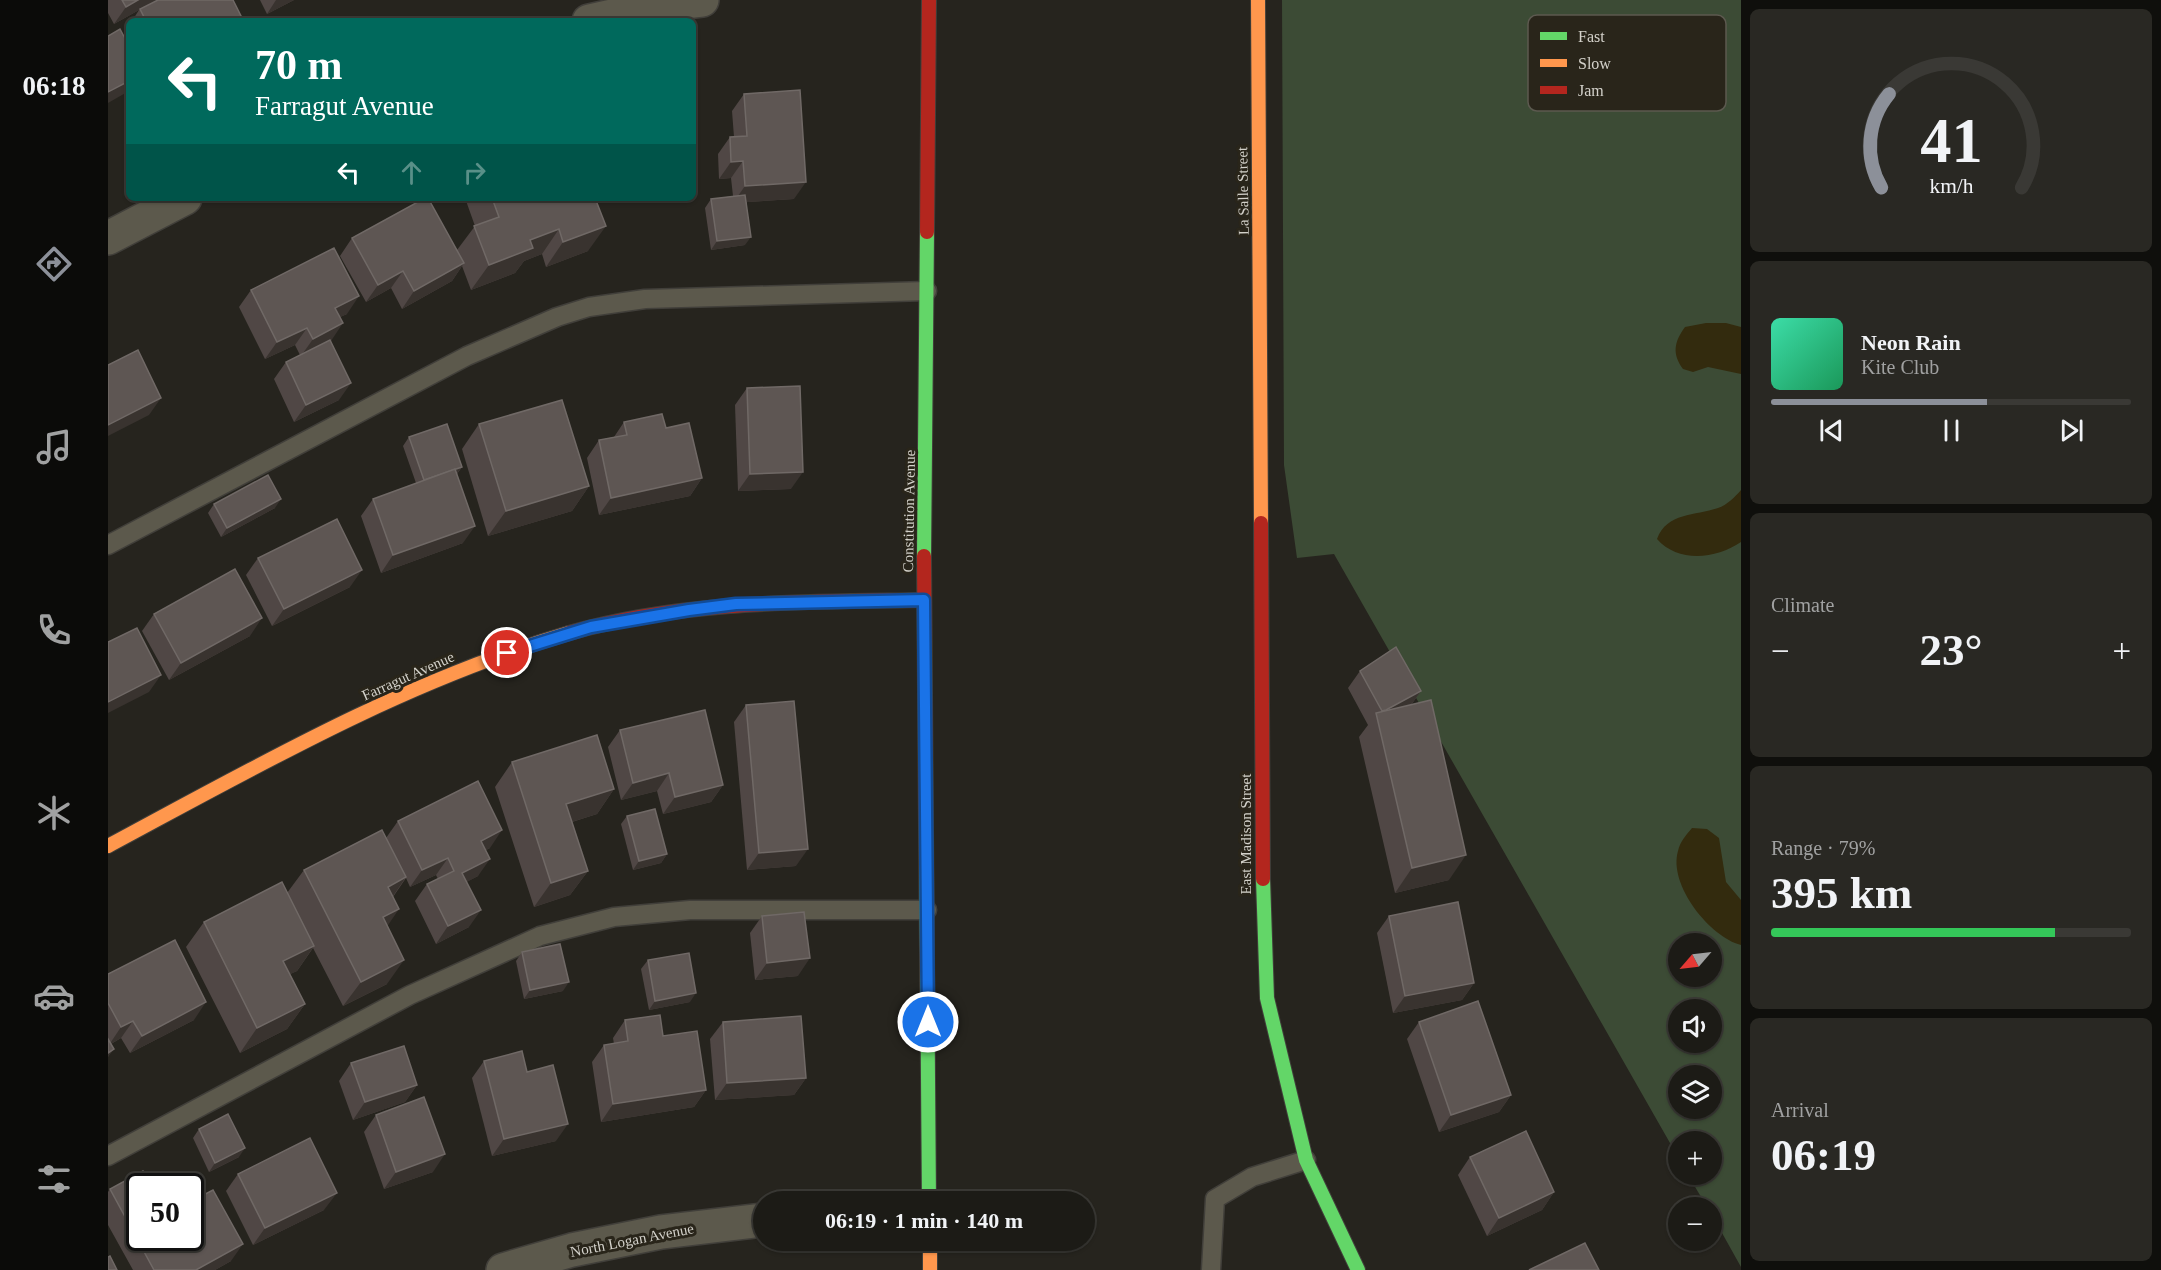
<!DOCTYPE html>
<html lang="en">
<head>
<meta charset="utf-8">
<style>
	body { margin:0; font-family:Georgia,serif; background:#292823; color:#f1f3f6; height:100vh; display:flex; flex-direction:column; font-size:22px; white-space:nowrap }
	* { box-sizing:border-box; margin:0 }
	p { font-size:20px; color:#a0a1a1 }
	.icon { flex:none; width:33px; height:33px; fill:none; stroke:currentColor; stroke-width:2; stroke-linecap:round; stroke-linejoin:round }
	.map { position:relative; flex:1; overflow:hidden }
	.details { display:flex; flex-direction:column; gap:9px; padding:9px; background:#0f0f0c; width:420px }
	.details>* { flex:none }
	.guide { position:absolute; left:18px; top:18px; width:570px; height:183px; border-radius:9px; box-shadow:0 2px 4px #0004,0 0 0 2px #3a3935; background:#00695c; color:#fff; overflow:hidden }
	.needle { width:39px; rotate:242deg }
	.tools { position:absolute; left:1560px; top:933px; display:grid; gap:12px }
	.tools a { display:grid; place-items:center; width:54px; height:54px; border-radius:50%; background:#1c1b16; box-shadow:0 2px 4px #0004,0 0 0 2px #3a3935; font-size:30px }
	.speed { position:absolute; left:18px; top:1173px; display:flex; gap:12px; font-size:30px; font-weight:700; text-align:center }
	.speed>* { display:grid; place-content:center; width:78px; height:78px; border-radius:50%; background:#1c1b16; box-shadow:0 2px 4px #0004,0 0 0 2px #3a3935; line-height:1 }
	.speed .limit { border:3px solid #111; border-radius:9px; background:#fff; color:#111 }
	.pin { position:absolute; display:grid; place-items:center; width:51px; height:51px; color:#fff; margin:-26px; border:3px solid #fff; border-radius:50%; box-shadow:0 2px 6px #0007 }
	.me { position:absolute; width:66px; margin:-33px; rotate:0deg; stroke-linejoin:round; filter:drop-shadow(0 0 4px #0008) }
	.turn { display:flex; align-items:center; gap:21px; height:126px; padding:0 30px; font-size:27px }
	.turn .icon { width:78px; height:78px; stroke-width:2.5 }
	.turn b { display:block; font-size:42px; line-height:51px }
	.lanes { display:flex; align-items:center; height:57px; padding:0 30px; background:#0003; justify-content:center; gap:30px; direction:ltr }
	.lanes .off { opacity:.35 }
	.big { font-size:45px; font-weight:700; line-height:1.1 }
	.details .widget { flex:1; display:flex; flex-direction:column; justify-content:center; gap:9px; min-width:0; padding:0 21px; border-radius:9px; background:#292823 }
	.details .dial { align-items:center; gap:0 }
	.dial svg { height:156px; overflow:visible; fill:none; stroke:#3a3935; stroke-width:7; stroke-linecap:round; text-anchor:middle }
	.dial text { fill:#f1f3f6; stroke:none }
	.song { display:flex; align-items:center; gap:18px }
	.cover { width:72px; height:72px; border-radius:9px; background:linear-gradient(135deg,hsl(160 70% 55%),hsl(150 70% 35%)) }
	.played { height:6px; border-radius:3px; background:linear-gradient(90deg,#8c9099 60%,#3a3935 60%) }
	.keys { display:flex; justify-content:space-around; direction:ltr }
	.heat { display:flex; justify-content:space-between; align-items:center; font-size:33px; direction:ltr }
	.charge { height:9px; border-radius:4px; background:linear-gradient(90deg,#34c759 79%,#3a3935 0) }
	.trip { position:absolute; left:645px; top:1191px; width:342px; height:60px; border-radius:30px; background:#1c1b16; box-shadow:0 2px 4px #0004,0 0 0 2px #3a3935; font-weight:700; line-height:60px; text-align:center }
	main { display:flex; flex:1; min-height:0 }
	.menu { display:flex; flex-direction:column; width:108px; justify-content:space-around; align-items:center; background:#0b0b09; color:#a0a1a1 }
	.menu .icon { width:42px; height:42px }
	.menu .active { color:#8c9099 }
	.menu b { font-size:27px; color:#f1f3f6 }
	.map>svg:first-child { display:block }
</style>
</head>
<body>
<main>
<nav class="menu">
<b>06:18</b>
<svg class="icon active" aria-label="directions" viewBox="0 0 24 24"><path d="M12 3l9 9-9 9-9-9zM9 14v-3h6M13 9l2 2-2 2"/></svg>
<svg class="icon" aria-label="music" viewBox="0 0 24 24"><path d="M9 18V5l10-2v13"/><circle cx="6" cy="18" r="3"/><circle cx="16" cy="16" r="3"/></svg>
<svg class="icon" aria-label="phone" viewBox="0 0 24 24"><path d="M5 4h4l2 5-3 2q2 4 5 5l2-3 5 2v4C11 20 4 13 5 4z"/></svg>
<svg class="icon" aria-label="climate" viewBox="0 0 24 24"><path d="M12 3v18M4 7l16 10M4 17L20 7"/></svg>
<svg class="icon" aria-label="car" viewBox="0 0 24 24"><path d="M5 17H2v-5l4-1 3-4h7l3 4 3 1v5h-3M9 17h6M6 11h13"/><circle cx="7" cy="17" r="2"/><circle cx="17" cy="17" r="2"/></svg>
<svg class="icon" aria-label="filters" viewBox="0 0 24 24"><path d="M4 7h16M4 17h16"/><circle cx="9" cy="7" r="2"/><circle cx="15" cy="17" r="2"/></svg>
</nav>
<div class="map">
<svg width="1633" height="1270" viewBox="0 0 1633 1270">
	<rect width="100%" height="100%" fill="#26241e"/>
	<path fill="#3c4b35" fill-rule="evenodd" d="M1174,0h459v1267l-29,-52v-7l-5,-1 -19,-32 24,-1v-32h-34v15l-344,-603 -37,4 -13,-93zM1570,944h34v32h-34zM1570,1010h34v32h-34zM1570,1076h34v32h-34z"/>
	<g fill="#332b0e">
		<path d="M1598,323h20l15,4v47l-33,-7 -15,5 -10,-3c-11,-15 -9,-27 2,-42z"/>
		<path d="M1633,490v52c-25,17 -63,21 -84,-3 10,-27 38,-23 61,-31 9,-3 17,-11 23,-18z"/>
		<path d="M1584,828l15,1 12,9 7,44 15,18v45c-31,-8 -73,-60 -63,-94 2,-9 8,-16 14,-23z"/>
	</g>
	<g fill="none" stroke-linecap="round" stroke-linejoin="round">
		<defs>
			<g id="lane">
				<path d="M0,545l359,-189 90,-39 32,-10 56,-8 282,-8"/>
				<path d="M0,1156l302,-161 130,-59 74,-19 76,-7h237"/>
				<path d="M1103,1270l4,-71 37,-22 54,-17"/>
			</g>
			<g id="street">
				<path d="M481,21l78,-17 35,-4"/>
				<path d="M0,238l77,-40"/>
				<path d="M395,1270l69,-20 89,-18 103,-12"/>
			</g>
			<g id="fast">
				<path d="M816,556l3,-324"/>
				<path d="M818,829l3,373"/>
				<path d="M1155,879l4,119 39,162 52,110"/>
			</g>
			<g id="slow">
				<path d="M1150,0l3,523"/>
				<path d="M0,846c149,-80 297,-165 461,-213"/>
				<path d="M822,1240v30"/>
			</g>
			<g id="jam">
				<path d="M819,232l2,-232"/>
				<path d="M1153,523l2,356"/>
				<path d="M816,556l2,273"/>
				<path d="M461,633c115,-33 236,-31 355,-33"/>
			</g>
		</defs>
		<use href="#lane" stroke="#413f3a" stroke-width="21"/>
		<use href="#street" stroke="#413f3a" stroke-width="36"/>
		<use href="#fast" stroke="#413f3a" stroke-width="16"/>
		<use href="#slow" stroke="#413f3a" stroke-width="16"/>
		<use href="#jam" stroke="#413f3a" stroke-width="16"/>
		<use href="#lane" stroke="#5c594c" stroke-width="18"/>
		<use href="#street" stroke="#5c594c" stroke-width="33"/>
		<use href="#fast" stroke="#63d668" stroke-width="14"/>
		<use href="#slow" stroke="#ff974d" stroke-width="14"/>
		<use href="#jam" stroke="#b3261e" stroke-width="14"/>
	</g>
	<g fill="#504745">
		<path d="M0,0h49l83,21h-108l7,-11 -25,14 -6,-11z"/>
		<path d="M152,0h34l-27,14z"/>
		<path d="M636,94l50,105 -47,3 -2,43 -34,5 -6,-42 6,-9 22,-3 -2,-18 -12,1 -1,-25 12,-17h4l-2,-26z"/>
		<path d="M357,198h133l-2,1 -8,52 -42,16 -4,-13 -18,7 -9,12 -44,17 -9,-24 -10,15 -50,28 -11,-21 -25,14 -26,-46 12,-18 105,12 18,-24z"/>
		<path d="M143,290l96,24 -7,3 -9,24 8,59 -45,22 -20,-43 12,-17 14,-7 -5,-10 -30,14 -26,-52z"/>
		<path d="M639,388l44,101 -53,2 -3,-86z"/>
		<path d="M516,422l42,6 36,50 -12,18 -91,19 -12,-57 12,-18 15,-3z"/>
		<path d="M371,424l110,62 -17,25 -84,25 -26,-87z"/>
		<path d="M301,437l53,30 -5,7 6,69 -82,30 -20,-57 12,-17 43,-16 -13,-37z"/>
		<path d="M106,504l61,4 -54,29 -13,-24z"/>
		<path d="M150,558l92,29 -78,39 -26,-51z"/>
		<path d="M46,614l96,22 -81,44 -27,-49z"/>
		<path d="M1252,671l61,20 -10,14 38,175 -54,13 -36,-156 9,-12 -20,-37z"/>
		<path d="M638,705l50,161 -49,4 -13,-148z"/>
		<path d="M512,730l103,55 -12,17 -48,12 -6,-23 -36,9 -13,-53z"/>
		<path d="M404,762l102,27 -17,25 -25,8 16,49 -18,24 -36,12 -39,-120z"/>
		<path d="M519,816l40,38 -6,9 -28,7 -12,-46z"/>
		<path d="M290,821l92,27 -4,2 -8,26 -12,6 3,45 -33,17 -21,-43 12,-17 11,-5 -2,-4 -26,12 -4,-9 -13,19 -6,29v58l-44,22 -30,-58 -16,23 -7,3 15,30 -18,25 -47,24 -54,-106 18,-25 83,-29 17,-23 82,-32z"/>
		<path d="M654,916l36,60 -43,4 -5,-47z"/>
		<path d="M1281,916l85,67 -12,17 -69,13 -16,-80z"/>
		<path d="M414,952l41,39 -39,8 -8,-38z"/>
		<path d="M540,960l42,42 -41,8 -8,-41z"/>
		<path d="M0,974l86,46 -64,33 -9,-15 -10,6 -3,13z"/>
		<path d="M517,1020l38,16 43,54 -12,17 -93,15 -9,-60 12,-17 10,-1 -1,-6z"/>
		<path d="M615,1022l83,56 -12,17 -79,5 -5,-61z"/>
		<path d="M1311,1022l92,73 -12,17 -60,20 -32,-93z"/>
		<path d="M376,1061l43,11 29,69 -64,15 -20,-78z"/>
		<path d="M243,1063l66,22 -12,17 -52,18 -14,-39z"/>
		<path d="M268,1115l57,57 -49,17 -20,-57z"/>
		<path d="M91,1129l40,28 -30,15 -16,-34z"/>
		<path d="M1362,1157l84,35 -12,18 -55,26 -29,-61z"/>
		<path d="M130,1174l86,36 -71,35 -27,-54z"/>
		<path d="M2,1189l30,49 91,23 -16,9h-82l-25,-45v-33z"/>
	</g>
	<g fill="#39332f">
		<path d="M30,0h19l-43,24 12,-17z"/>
		<path d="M168,0h18l-27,14z"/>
		<path d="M21,81v10l-21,12v-11z"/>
		<path d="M635,161l-12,17 -12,1 12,-17z"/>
		<path d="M698,182l-12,17 -61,4 12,-17z"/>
		<path d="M498,226l-18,25 -42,16 17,-25z"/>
		<path d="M451,229l-17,25 -18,7 -9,12 -44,17 18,-25 41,-25z"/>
		<path d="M643,237l-6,8 -34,5 6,-9z"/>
		<path d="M356,263l-12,18 -50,28 12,-18z"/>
		<path d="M295,271l-12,17 -25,14 12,-17z"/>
		<path d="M251,296l-12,18 -24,11 12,-17z"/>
		<path d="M235,323l-12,18 -30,15 12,-17z"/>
		<path d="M199,328l-12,17 -30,14 12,-17z"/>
		<path d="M243,383l-12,17 -45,22 12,-17z"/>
		<path d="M53,398l-12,17 -41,21v-11z"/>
		<path d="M354,467l-7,9 -37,12 6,-8z"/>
		<path d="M695,472l-12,17 -53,2 12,-17z"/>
		<path d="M594,478l-12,18 -91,19 12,-17z"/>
		<path d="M481,486l-17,25 -84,25 18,-25z"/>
		<path d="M173,499l-6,9 -54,29 6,-9z"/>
		<path d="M367,526l-12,17 -82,30 12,-18z"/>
		<path d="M254,570l-12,17 -78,39 12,-17z"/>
		<path d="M154,618l-12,18 -81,44 12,-17z"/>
		<path d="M53,675l-12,17 -41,21v-11z"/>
		<path d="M1313,691l-13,18 -25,3z"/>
		<path d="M561,773l-12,18 -36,9 12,-17z"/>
		<path d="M615,785l-12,17 -48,12 12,-17z"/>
		<path d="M506,789l-17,25 -48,15 17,-25z"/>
		<path d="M394,830l-12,18 -21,10 12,-17z"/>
		<path d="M700,849l-12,17 -49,4 12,-17z"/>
		<path d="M559,854l-6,9 -28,7 6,-9z"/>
		<path d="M1358,855l-17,25 -54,13 17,-25z"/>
		<path d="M340,858l-12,17 -26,12 12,-17z"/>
		<path d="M382,859l-12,17 -28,15 12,-18z"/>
		<path d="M480,871l-18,24 -36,12 17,-24z"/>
		<path d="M298,877l-17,25 -1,-15z"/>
		<path d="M291,909l-17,25 1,-17z"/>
		<path d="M373,910l-12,17 -33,17 12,-18z"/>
		<path d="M206,946l-17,25 -32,15 18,-25z"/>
		<path d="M702,958l-12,18 -43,4 12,-17z"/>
		<path d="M296,960l-17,24 -44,22 18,-24z"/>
		<path d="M461,982l-6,9 -39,8 6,-9z"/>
		<path d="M1366,983l-12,17 -69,13 12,-17z"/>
		<path d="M588,993l-6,9 -41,8 6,-9z"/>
		<path d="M98,1002l-12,18 -64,33 12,-17z"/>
		<path d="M197,1004l-18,25 -47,24 17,-25z"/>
		<path d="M25,1021l-12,17 -12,7 12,-18z"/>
		<path d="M6,1049l-6,8v-4z"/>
		<path d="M698,1078l-12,17 -79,5 12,-17z"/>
		<path d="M309,1085l-12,17 -52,18 12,-18z"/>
		<path d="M598,1090l-12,17 -93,15 12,-18z"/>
		<path d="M1403,1095l-12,17 -60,20 12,-17z"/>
		<path d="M460,1124l-12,17 -64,15 12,-17z"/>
		<path d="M137,1148l-6,9 -30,15 6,-9z"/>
		<path d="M337,1154l-12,18 -49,17 12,-17z"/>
		<path d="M1446,1192l-12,18 -55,26 12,-18z"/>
		<path d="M229,1193l-13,17 -71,35 12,-17z"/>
		<path d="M135,1244l-12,17 -16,9h-19z"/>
	</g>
	<g fill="#5e5653" stroke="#706966" stroke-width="1.5">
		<path d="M14,0h16l-12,7z"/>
		<path d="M50,0h75l9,18 -6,3h-90l-6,-12z"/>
		<path d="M12,29l9,17v35l-21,11v-56z"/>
		<path d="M692,90l6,92 -61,4 -2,-25 -12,1 -1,-25 17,-1 -3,-42z"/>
		<path d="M637,195l6,42 -34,4 -6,-42z"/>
		<path d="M317,198h3l36,65 -50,28 -11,-20 -25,14 -26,-47z"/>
		<path d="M384,198h103l11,28 -43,16 -4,-13 -29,11 3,8 -44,17 -15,-39 25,-9z"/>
		<path d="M226,248l25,48 -24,12 8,15 -30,16 -6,-11 -30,14 -26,-52z"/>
		<path d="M222,340l21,43 -45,22 -20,-43z"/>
		<path d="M30,350l23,48 -53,27v-60z"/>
		<path d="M692,386l3,86 -53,2 -3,-86z"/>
		<path d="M454,400l27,86 -83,25 -27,-87z"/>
		<path d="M554,414l4,14 23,-5 13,55 -91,20 -12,-58 28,-5 -3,-13z"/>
		<path d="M339,424l15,43 -38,13 -15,-43z"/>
		<path d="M347,469l20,57 -82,29 -20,-56z"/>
		<path d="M160,475l13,24 -54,29 -13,-24z"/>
		<path d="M229,519l25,51 -78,39 -26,-51z"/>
		<path d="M127,569l27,49 -81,45 -27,-49z"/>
		<path d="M29,628l24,47 -53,27v-60z"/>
		<path d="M1288,647l25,44 -35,19 -4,1 -22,-40z"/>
		<path d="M1323,700l35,155 -54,13 -36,-155z"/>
		<path d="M686,701l14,148 -49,4 -13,-148z"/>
		<path d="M597,710l18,75 -48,12 -6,-24 -36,10 -13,-53z"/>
		<path d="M489,735l17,54 -48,15 22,67 -37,12 -39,-121z"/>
		<path d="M370,781l24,49 -21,11 9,18 -28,14 19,37 -33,16 -21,-42 27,-13 -6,-13 -26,12 -24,-49z"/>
		<path d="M547,809l12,45 -28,7 -12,-45z"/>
		<path d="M274,830l24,47 -18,10 11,22 -16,8 21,43 -43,22 -57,-112z"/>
		<path d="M174,882l32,64 -31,15 22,43 -48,24 -53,-106z"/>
		<path d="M1350,902l16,81 -69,13 -16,-80z"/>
		<path d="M696,912l6,46 -43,5 -5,-47z"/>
		<path d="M67,940l31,62 -64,34 -9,-15 -12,6 -13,-24v-29z"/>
		<path d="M452,944l9,38 -39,8 -8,-38z"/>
		<path d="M581,953l7,40 -41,8 -7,-41z"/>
		<path d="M1370,1001l33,94 -60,20 -32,-93z"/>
		<path d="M552,1015l3,21 34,-5 9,59 -93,14 -9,-59 24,-4 -3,-21z"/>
		<path d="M693,1016l5,62 -79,5 -4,-61z"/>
		<path d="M0,1039l6,10 -6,4z"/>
		<path d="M296,1046l13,39 -52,17 -14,-39z"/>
		<path d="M414,1051l5,21 26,-7 15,59 -64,15 -20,-78z"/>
		<path d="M316,1097l21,57 -49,18 -20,-57z"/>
		<path d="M120,1114l17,34 -30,15 -16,-34z"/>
		<path d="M1418,1131l28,61 -55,26 -29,-61z"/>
		<path d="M202,1138l27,55 -72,35 -27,-54z"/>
		<path d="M35,1171l8,15h-11v52h50v-36l23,-12 30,54 -47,26h-42l-44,-81z"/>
		<path d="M1477,1243l14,27h-70z"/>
		<path d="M2,1256l7,14h-9v-13z"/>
	</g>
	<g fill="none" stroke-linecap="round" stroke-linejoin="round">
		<defs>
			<path id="route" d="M399,653l84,-26 98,-17 47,-6 188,-4 4,422"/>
		</defs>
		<use href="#route" stroke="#114b97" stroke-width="15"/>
		<use href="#route" stroke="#1a73e8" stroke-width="10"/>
	</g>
	<g text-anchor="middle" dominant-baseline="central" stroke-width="6" stroke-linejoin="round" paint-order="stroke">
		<g font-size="15" fill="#d3d1ca" stroke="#29251a">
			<text transform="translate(1135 191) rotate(-91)">La Salle Street</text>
			<text transform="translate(801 511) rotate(-89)">Constitution Avenue</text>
			<text transform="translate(300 676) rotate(-24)">Farragut Avenue</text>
			<text transform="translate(1138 834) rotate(-90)">East Madison Street</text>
			<text transform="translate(524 1240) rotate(-11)">North Logan Avenue</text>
		</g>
	</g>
	<rect x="1420" y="15" width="198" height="96" rx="9" fill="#29251a" stroke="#5c594f" stroke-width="1.5"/>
	<rect x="1432" y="32" width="27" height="8" fill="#63d668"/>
	<rect x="1432" y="59" width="27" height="8" fill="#ff974d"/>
	<rect x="1432" y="86" width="27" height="8" fill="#b3261e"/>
	<g font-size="16" fill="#d3d1ca">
		<text x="1470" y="42">Fast</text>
		<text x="1470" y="69">Slow</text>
		<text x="1470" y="96">Jam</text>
	</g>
</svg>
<div class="tools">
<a><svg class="needle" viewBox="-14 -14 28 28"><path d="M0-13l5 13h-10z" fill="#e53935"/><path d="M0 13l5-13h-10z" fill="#a0a1a1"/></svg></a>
<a><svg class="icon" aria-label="sound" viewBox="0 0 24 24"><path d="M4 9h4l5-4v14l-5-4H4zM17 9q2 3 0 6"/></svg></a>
<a><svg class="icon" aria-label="layers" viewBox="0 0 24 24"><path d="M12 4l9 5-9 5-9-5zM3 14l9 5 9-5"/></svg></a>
<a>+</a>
<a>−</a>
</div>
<div class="speed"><div class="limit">50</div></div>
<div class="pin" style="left:399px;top:653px;background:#d93025"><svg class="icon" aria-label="arrive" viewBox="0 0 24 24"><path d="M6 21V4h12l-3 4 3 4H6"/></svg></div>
<svg class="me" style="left:820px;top:1022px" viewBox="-20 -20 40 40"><circle r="17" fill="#1a73e8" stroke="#fff" stroke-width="3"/><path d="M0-11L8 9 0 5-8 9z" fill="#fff"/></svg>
<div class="trip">06:19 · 1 min · 140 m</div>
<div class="guide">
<div class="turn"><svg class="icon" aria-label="left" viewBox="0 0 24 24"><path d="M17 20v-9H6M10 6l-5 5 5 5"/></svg><div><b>70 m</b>Farragut Avenue</div></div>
<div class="lanes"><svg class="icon" aria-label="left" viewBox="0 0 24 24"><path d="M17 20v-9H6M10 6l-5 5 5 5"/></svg><svg class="icon off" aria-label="ahead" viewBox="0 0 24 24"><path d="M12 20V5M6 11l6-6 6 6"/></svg><svg class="icon off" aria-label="right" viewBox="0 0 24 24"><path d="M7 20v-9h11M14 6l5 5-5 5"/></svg></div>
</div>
</div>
<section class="details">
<div class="widget dial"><svg viewBox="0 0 100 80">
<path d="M14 69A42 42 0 1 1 86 69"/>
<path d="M14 69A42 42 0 0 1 18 21" stroke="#8c9099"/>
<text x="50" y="56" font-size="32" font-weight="700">41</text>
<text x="50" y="72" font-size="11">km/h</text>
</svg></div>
<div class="widget">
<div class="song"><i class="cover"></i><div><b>Neon Rain</b><p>Kite Club</p></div></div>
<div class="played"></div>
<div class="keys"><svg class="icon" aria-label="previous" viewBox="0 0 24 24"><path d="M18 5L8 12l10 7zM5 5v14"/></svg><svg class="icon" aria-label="pause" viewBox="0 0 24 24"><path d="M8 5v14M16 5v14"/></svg><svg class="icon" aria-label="next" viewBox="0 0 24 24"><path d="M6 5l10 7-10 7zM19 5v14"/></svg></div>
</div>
<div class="widget"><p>Climate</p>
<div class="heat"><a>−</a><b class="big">23°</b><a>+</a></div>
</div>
<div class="widget"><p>Range · 79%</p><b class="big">395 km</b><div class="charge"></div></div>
<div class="widget"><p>Arrival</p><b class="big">06:19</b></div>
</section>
</main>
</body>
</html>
